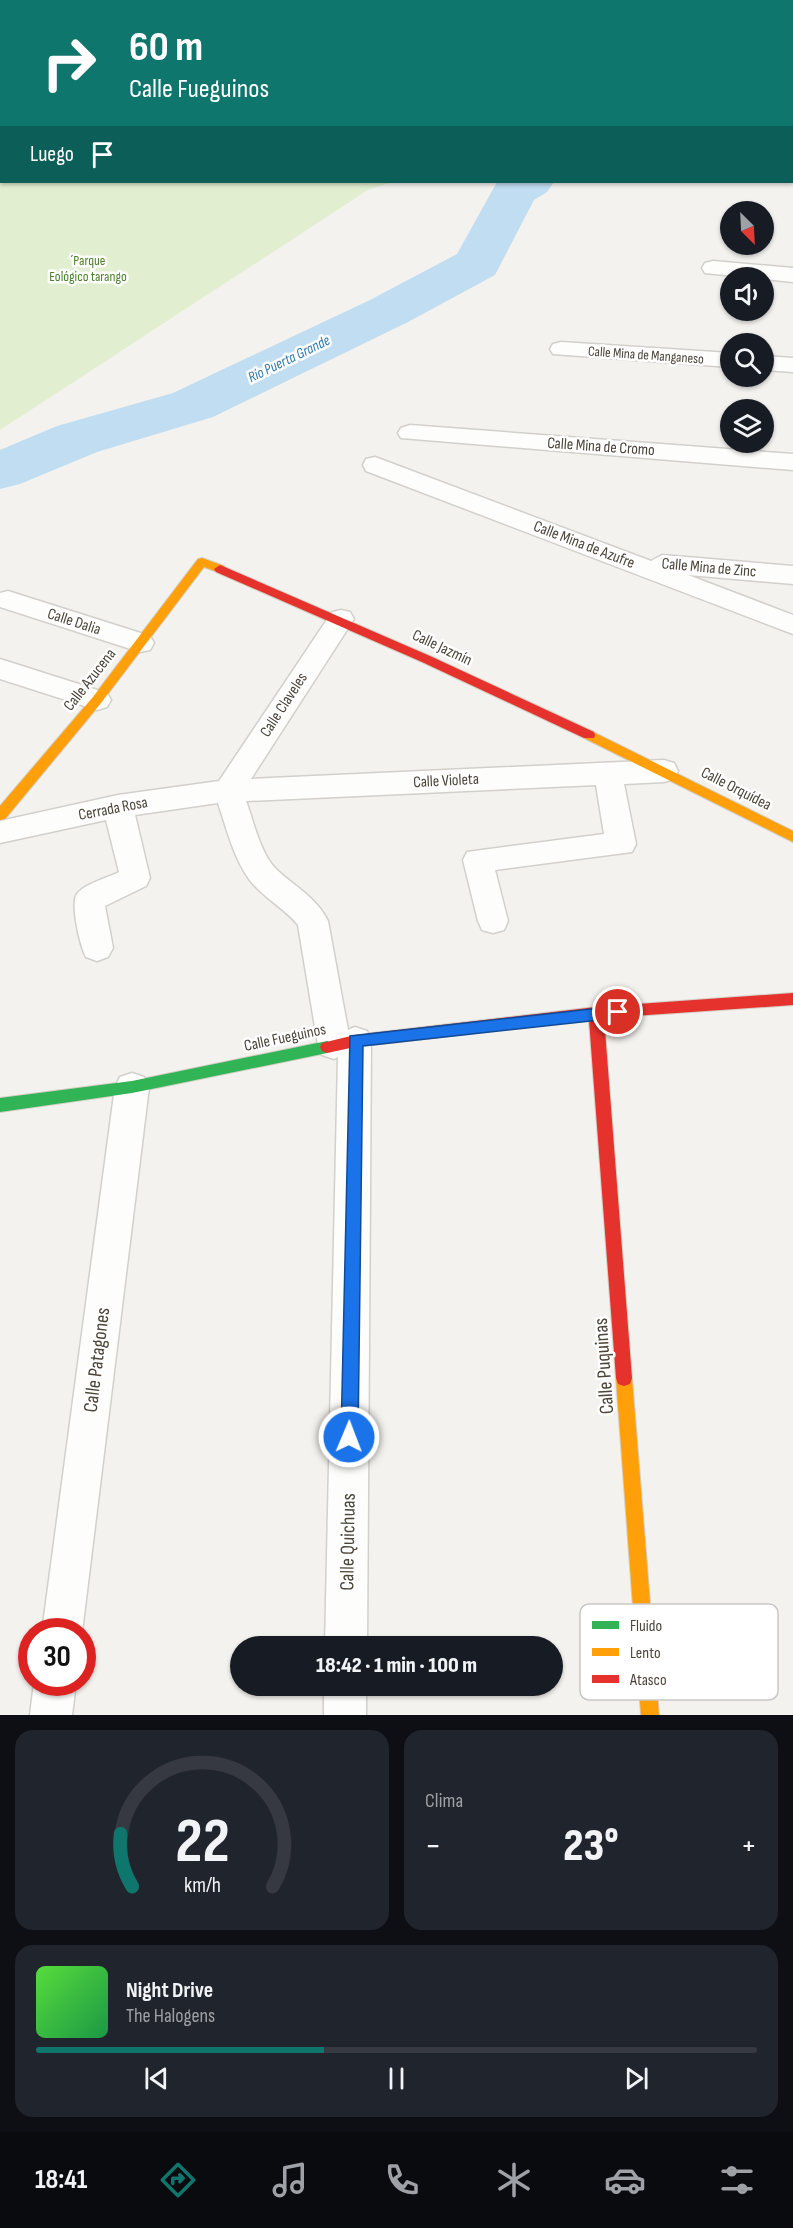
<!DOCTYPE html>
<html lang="es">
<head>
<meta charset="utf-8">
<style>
	body { margin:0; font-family:"Sofia Sans Condensed",sans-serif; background:#20242c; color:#f1f3f6; height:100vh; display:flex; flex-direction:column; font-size:22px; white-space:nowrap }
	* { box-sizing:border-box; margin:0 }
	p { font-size:20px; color:#9ea1a6 }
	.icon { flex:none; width:33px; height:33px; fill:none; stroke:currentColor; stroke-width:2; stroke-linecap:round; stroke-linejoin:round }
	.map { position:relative; height:1715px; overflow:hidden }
	.sheet { display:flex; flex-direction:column; gap:15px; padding:15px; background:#0d0f14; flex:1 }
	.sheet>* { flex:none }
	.top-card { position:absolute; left:0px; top:0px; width:794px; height:183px; box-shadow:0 2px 4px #0004; background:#0f766e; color:#fff; overflow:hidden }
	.needle { width:39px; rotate:156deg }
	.controls { position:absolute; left:720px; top:201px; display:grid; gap:12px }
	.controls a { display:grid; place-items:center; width:54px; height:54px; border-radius:50%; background:#171b24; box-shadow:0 2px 4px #0004; font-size:30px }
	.speed { position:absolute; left:18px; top:1618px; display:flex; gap:12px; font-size:30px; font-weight:700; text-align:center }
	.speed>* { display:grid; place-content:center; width:78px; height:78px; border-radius:50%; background:#171b24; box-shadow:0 2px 4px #0004; line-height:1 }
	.speed .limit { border:9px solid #d22; background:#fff; color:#111 }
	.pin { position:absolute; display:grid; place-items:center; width:51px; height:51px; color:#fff; margin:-26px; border:3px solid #fff; border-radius:50%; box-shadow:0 2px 6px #0007 }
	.me { position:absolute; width:66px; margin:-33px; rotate:1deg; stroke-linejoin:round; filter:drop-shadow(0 0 4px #0008) }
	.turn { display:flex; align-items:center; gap:21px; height:126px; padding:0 30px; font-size:27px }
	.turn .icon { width:78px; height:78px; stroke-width:2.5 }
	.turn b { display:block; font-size:42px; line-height:51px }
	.then { display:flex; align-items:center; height:57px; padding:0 30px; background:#0003; gap:12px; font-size:22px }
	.big { font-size:45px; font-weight:800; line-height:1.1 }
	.sheet .card { flex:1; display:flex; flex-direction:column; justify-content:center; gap:9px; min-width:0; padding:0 21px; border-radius:18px; background:#20242c }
	.sheet .dial { align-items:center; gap:0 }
	.dial svg { height:156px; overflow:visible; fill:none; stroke:#363941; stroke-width:7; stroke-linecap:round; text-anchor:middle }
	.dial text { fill:#f1f3f6; stroke:none }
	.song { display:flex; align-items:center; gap:18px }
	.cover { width:72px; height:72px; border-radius:9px; background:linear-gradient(135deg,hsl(110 70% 55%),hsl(140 70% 35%)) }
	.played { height:6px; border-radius:3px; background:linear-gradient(90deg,#0f766e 40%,#363941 40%) }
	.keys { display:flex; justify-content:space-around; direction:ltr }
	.heat { display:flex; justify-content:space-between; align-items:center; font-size:33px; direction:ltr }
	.sheet .tiles { flex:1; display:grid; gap:15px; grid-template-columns:1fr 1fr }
	.card:last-child { grid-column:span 2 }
	.trip { position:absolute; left:230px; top:1636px; width:333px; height:60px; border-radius:30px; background:#171b24; box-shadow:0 2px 4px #0004; font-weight:800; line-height:60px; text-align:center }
	.menu { display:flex; height:96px; justify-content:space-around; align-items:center; background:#090b0e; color:#9ea1a6 }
	.menu .icon { width:42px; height:42px }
	.menu .selected { color:#0f766e }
	.menu b { font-size:27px; color:#f1f3f6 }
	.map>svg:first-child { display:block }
</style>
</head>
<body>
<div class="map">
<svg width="793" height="1715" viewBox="0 0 793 1715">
	<rect width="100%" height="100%" fill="#f4f2ee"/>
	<path fill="#e1eecf" d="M0,0h793v41l-1,-39h-790v180h390l-24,8 -368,240z"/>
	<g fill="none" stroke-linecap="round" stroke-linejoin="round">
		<g fill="#c0ddf1" fill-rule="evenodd">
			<rect x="792" y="59" width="1" height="26"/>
			<path d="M497,182h57l-7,10 -13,8 -39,75 -87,47 -195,95 -116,35 -77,32 -20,5v-39l57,-24 116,-33 197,-93 87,-46z"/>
		</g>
		<defs>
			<g id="street">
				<rect x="792" y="146" width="1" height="12"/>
				<path d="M713,261l80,7v14l-88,-9 -3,-5 3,-5z"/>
				<path d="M561,342l169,11v14l-177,-13 -3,-5 3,-5z"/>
				<path d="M764,356l29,2v14l-29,-2z"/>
				<path d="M410,425l383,29v16l-392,-32 -3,-5 3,-5z"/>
				<path d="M375,457l276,104 11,-6 131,11v18l-105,-9 105,40v19l-427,-163 -3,-6 3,-6z"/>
				<path d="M8,591l142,45 4,7 -4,7 -10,2 -140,-45v-14z"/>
				<path d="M341,610l9,2 4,7 -103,160 413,-19 10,3 4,8 -4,8 -10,3 -40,2 12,60 -4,8 -137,18 13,51 -4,9 -11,3 -11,-3 -4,-9 -15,-61 4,-8 137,-18 -8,-49 -350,16c8,21 14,52 30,68 19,18 40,28 52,52l20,109 7,-3 12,4 4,10 -4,606h-42l13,-590 -4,2 -12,-4 -4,-10 -20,-120c-13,-16 -31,-25 -45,-41 -18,-21 -26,-54 -35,-81l-83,12 15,63 -4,8 -41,20 8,42 -5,9 -11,4 -11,-4c-6,-11 -16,-54 -9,-63 7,-10 30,-16 42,-22l-13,-52 -106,23v-22l118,-26 101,-14 113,-169z"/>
				<path d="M0,659l107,34 4,7 -4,7 -10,3 -97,-31z"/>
				<path d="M132,1073l12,4 5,10 -67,545h-40l73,-545 5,-10z"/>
				<path d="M34,1683h42l-4,32h-42z"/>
				<rect x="324" y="1686" width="42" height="29"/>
			</g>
			<path id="fast" d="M327,1041l5,2 2,4 -2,4 -5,2 -195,40 -132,19v-14l132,-17z"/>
			<g id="slow">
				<path d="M202,558l22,8 2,3 -6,4 -16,-6 -103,136 -96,116 -5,1v-14l93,-109 105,-138z"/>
				<path d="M589,730l204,101v11l-209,-104 -1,-3z"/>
				<path d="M624,1370l6,2 2,6 27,337h-18l-25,-337 2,-6z"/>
			</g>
			<g id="jam">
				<path d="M220,565l210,91 164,76 1,3 -1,3h-10l-162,-76 -206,-90 -2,-3z"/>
				<path d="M793,993v12l-189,13 28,360 -2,6 -6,2 -6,-2 -2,-6 -27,-358 -234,27 -28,6 -5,-2 -2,-4 2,-4 33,-8 241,-28z"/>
			</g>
		</defs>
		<use href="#street" stroke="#d2d0cb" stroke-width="3"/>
		<use href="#fast" stroke="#d3cfc5" stroke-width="2"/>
		<use href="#slow" stroke="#d3cfc5" stroke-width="2"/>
		<use href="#jam" stroke="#d3cfc5" stroke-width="2"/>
		<use href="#street" fill="#fdfdfc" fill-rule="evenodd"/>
		<use href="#fast" fill="#30b455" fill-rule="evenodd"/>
		<use href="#slow" fill="#ff9f0a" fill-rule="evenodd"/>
		<use href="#jam" fill="#e5322d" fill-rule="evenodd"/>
	</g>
	<path fill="#1a73e8" stroke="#114b97" stroke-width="1.5" d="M618,1006l7,6 -7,6 -255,28 -5,391 -3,6 -6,3 -6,-3 -2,-6 9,-401z"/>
	<g text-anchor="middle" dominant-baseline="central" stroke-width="5" stroke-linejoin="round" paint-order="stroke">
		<g font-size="14" fill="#4a7f2a" stroke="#fff">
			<text x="88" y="260">´Parque<tspan x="88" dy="16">Eológico tarango</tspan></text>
		</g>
		<g font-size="14" fill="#4b4439" stroke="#fff">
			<text transform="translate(646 355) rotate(4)">Calle Mina de Manganeso</text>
		</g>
		<g font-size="15" font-style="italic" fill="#2e7ab2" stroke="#fff">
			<text transform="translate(289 359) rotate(-26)">Río Puerta Grande</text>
		</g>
		<g font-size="16" fill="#4b4439" stroke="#fff">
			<text transform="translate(601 447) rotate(4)">Calle Mina de Cromo</text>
			<text transform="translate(584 545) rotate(21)">Calle Mina de Azufre</text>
			<text transform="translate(709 568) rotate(5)">Calle Mina de Zinc</text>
			<text transform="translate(74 622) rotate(18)">Calle Dalia</text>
			<text transform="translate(442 648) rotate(25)">Calle Jazmín</text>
			<text transform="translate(90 680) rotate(-52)">Calle Azucena</text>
			<text transform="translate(284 705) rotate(-57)">Calle Claveles</text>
			<text transform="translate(446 781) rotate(-3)">Calle Violeta</text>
			<text transform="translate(736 789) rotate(27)">Calle Orquídea</text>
			<text transform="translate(113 809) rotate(-11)">Cerrada Rosa</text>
			<text transform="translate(285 1038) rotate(-12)">Calle Fueguinos</text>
		</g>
		<g font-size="20" fill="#4b4439" stroke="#fff">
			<text transform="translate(97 1360) rotate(-83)">Calle Patagones</text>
			<text transform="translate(604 1366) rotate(-94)">Calle Puquinas</text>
			<text transform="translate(348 1542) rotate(-89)">Calle Quichuas</text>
		</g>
	</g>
	<rect x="580" y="1604" width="198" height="96" rx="9" fill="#fff" stroke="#c9c7c4" stroke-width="1.5"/>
	<rect x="592" y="1621" width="27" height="8" fill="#30b455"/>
	<rect x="592" y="1648" width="27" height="8" fill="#ff9f0a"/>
	<rect x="592" y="1675" width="27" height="8" fill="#e5322d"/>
	<g font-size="16" fill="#4b4439">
		<text x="630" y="1631">Fluido</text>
		<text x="630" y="1658">Lento</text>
		<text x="630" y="1685">Atasco</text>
	</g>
</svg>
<div class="controls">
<a><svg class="needle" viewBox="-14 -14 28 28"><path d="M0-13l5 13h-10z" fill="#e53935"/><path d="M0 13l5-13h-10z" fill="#9ea1a6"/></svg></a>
<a><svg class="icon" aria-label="sound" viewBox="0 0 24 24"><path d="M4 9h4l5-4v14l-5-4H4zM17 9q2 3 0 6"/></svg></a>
<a><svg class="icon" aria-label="search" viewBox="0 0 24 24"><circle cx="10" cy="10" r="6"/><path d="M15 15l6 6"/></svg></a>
<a><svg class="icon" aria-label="layers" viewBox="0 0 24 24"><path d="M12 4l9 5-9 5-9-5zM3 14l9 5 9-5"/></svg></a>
</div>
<div class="speed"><div class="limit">30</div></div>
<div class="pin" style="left:618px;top:1012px;background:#d93025"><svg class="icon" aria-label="arrive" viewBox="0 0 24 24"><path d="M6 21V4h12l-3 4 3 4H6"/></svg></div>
<svg class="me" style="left:349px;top:1437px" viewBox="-20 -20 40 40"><circle r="17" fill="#1a73e8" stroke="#fff" stroke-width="3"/><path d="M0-11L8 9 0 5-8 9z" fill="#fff"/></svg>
<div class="trip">18:42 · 1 min · 100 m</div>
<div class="top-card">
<div class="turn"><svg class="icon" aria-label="right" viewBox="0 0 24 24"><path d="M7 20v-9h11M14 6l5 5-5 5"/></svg><div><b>60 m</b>Calle Fueguinos</div></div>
<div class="then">Luego<svg class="icon" aria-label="arrive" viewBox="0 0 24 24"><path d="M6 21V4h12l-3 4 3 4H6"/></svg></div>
</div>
</div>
<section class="sheet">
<div class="tiles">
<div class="card dial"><svg viewBox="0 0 100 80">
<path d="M14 69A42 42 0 1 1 86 69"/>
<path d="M14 69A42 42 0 0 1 8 42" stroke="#0f766e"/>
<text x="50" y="56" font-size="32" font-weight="700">22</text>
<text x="50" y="72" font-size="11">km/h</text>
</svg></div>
<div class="card"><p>Clima</p>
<div class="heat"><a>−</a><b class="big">23°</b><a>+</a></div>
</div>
<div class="card">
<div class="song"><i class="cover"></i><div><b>Night Drive</b><p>The Halogens</p></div></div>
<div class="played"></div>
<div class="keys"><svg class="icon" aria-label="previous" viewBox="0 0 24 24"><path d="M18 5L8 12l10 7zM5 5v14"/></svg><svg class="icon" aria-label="pause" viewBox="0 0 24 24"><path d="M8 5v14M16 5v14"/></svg><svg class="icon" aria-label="next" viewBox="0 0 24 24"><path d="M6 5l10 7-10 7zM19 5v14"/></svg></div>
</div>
</div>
</section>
<nav class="menu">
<b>18:41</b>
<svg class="icon selected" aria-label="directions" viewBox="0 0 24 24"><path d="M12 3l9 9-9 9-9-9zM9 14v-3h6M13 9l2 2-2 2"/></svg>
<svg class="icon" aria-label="music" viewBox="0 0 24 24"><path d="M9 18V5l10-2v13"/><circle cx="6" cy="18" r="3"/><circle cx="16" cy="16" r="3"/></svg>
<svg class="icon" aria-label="phone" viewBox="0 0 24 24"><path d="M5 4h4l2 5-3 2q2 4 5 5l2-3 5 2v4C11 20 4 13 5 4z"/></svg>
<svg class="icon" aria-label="climate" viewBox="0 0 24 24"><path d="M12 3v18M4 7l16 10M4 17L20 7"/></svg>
<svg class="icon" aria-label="car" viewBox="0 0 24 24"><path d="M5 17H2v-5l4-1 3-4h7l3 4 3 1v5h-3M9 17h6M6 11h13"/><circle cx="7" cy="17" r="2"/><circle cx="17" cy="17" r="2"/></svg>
<svg class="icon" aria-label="filters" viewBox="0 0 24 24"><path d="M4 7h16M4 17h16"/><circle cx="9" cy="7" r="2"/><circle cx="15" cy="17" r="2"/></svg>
</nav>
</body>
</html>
